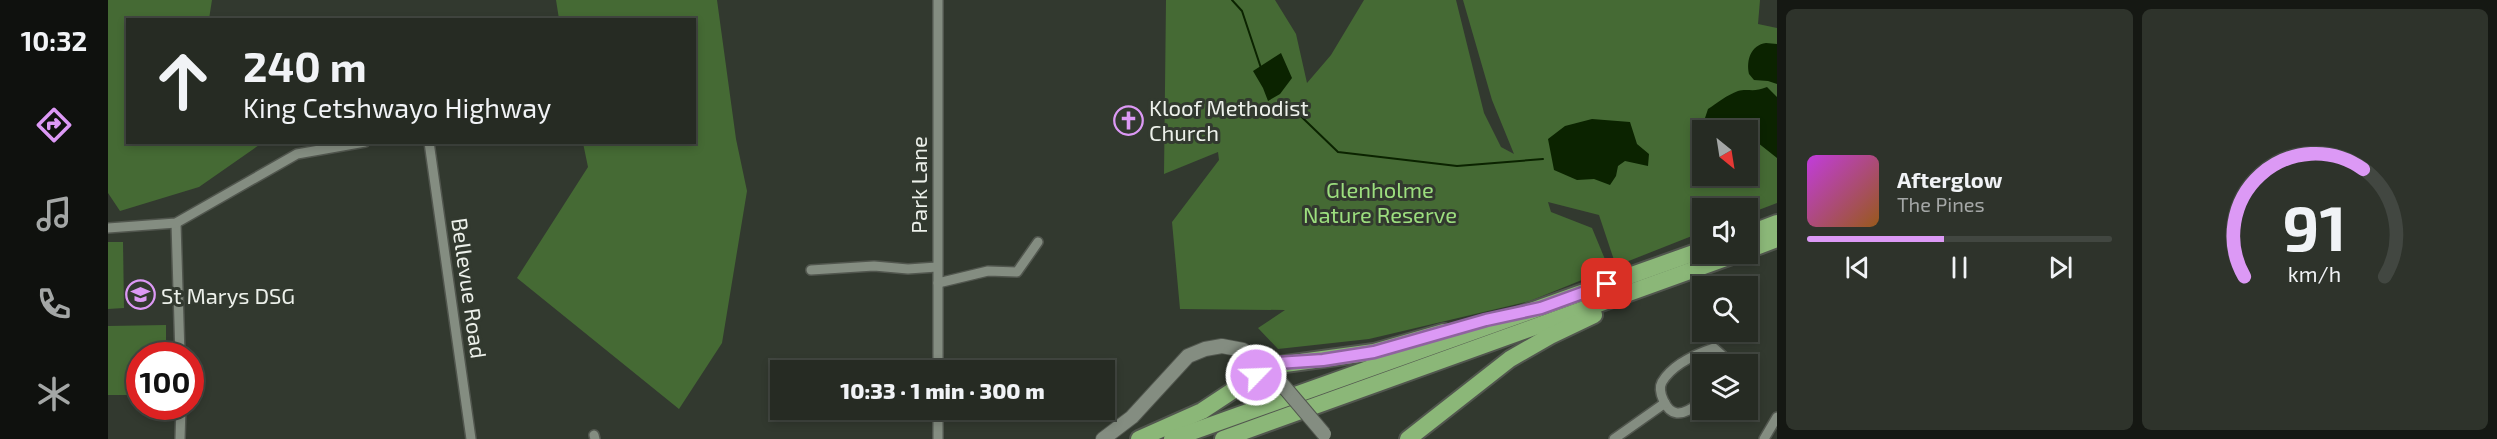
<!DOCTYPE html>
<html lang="en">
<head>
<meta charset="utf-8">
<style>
	body { margin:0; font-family:"Exo 2",sans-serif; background:#2e332b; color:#f1f3f6; height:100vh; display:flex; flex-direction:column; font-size:22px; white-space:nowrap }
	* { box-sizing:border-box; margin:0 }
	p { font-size:20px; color:#a4a7a6 }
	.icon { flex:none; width:33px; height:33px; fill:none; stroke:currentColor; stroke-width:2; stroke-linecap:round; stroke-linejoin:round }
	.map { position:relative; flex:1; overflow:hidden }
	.side { display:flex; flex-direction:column; gap:9px; padding:9px; background:#151813; width:720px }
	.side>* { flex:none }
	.guide { position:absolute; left:18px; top:18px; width:570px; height:126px; border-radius:0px; box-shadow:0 3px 9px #0003,0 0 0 2px #424741; background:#262b23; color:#f1f3f6; overflow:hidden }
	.needle { width:39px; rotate:150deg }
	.buttons { position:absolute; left:1584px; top:120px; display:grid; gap:12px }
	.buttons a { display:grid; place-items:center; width:66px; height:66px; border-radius:0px; background:#262b23; box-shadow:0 3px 9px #0003,0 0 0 2px #424741; font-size:30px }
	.speed { position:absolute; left:18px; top:342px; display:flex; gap:12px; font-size:30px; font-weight:700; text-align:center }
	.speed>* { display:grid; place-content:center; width:78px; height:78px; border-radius:50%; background:#262b23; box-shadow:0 3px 9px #0003,0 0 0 2px #424741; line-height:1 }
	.speed .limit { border:9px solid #d22; background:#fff; color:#111 }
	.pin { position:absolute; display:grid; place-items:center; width:51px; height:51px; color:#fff; margin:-26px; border-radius:12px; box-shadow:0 3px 9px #0006 }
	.me { position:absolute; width:66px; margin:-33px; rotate:66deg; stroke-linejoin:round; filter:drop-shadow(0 0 4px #0008) }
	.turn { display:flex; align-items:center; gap:21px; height:126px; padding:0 18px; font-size:27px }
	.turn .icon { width:78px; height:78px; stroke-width:2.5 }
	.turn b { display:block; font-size:42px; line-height:51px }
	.side .card { flex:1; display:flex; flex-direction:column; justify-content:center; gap:9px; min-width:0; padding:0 21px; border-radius:9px; background:#2e332b }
	.side .dial { align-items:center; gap:0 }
	.dial svg { height:156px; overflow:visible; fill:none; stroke:#424741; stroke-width:7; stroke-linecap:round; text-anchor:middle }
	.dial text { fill:#f1f3f6; stroke:none }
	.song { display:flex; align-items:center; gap:18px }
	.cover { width:72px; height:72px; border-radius:9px; background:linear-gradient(135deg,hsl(290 70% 55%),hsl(30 70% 35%)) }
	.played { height:6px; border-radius:3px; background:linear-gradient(90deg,#dc99f5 45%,#424741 45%) }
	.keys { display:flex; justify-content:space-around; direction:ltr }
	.side .tiles { flex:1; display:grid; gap:9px; grid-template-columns:repeat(2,1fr) }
	.trip { position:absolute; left:662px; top:360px; width:345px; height:60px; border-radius:0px; background:#262b23; box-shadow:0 3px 9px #0003,0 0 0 2px #424741; font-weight:800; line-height:60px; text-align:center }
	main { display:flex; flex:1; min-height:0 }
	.menu { display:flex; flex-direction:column; width:108px; justify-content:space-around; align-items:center; background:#0f110e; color:#a4a7a6 }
	.menu .icon { width:42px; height:42px }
	.menu .active { color:#dc99f5 }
	.menu b { font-size:27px; color:#f1f3f6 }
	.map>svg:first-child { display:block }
</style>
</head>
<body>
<main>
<nav class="menu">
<b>10:32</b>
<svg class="icon active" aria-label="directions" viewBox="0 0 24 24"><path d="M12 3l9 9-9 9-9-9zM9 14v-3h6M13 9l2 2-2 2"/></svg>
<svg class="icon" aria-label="music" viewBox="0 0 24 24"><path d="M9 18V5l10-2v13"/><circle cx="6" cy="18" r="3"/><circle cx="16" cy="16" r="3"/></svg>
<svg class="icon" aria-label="phone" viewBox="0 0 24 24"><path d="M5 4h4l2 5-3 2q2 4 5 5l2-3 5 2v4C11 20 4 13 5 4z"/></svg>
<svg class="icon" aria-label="climate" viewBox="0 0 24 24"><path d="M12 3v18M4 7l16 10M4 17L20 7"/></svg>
</nav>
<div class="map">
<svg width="1669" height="439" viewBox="0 0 1669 439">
	<rect width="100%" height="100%" fill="#32392f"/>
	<g fill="#456a34" fill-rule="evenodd">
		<path d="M0,0h104l-3,19 -81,1v122l134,1 -63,44 -79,24 -12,-18z"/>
		<path d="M448,0h161l19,139 11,52 -25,152 -43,66 -162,-131 71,-111 -5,-24 111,-1v-122l-135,-1z"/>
		<path d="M1058,0h109l21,34 11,49 24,-28 33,-55h92l28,113 17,34 13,7 -22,-54 -29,-100h297l-2,24 19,4v175l-29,11v-6h-46v24l-86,34 -17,-51 -51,-13 3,10 41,16 17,41 -79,32 -161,38 -91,10 -20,-21 27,-18 -105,-1 -8,-87 47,-62 -1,-8 -54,22zM1594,130h46v46h-46z"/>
		<path d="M0,242h15l1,66 -16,1z"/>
		<path d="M58,325v30l-26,1 -1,39h-31v-69z"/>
	</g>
	<g fill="#0b2300">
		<path d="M1658,43l11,1v40l-9,-3 -14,-1 -5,-6c-3,-14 2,-29 17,-31z"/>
		<path d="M1173,53l11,25 -12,16 -12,7 -5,-13 -10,-17z"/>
		<path d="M1659,87l10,10v61l-29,-23v-5h-23l-10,-8 -3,2v6h-10v15h-5l-7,-6v-10l15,-11 3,-9c9,-6 19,-14 30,-18 10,-3 15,2 29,-4z"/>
		<path d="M1484,119l38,3 7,22 12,10 -1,12 -23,-5 -7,5 -2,10 -6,9 -16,-6 -17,1 -23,-10 -6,-31 17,-13z"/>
	</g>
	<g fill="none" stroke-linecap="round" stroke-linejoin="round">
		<g stroke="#0b2300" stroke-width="2">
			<path d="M1124,0l10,11 19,57"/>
			<path d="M1176,100l54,52 119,14 86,-7"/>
		</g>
		<defs>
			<g id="street">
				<path d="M321,142l42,297"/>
				<path d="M68,223l4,133"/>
				<path d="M0,228l68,-5 121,-69 68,-12"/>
				<path d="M703,270l63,-4 34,3 29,-2"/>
				<path d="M830,283l50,-12 29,1 21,-30"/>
				<path d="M830,370v-370"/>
				<path d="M1594,401c-7,5 -16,13 -25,12 -11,-1 -20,-22 -15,-31 10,-17 34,-28 52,-34l9,8 2,8"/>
				<path d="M830,410v29"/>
				<path d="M486,435l1,4"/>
				<path d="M72,439l1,-33"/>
				<path d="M1506,439l51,-36"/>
				<path d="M1656,439l13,-22"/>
			</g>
			<path id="secondary" d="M995,439l29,-22 56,-61 17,-7 17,-3 21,4 25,17 6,8"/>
			<g id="highway">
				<path d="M1640,234l29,-11"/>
				<path d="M1640,250l29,-11"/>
				<path d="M1031,439l63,-28 68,-45 104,-14 70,-20"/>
				<path d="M1064,439l530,-189"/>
				<path d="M1115,439l514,-185"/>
				<path d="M1300,439l102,-80 40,-23 44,-21"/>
			</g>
		</defs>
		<use href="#street" stroke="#51564e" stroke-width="12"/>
		<use href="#secondary" stroke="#51564e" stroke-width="16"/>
		<use href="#highway" stroke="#51564e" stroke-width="20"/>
		<use href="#street" stroke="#848d81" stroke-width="9"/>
		<use href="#secondary" stroke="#848d81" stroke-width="14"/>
		<use href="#highway" stroke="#8bb778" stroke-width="16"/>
		<defs>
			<path id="secondary-bridge" d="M1167,376l49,58"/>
		</defs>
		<use href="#secondary-bridge" stroke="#51564e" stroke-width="16" stroke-linecap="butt"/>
		<use href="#secondary-bridge" stroke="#848d81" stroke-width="14"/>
	</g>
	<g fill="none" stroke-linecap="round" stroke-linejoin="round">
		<defs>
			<path id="route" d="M1148,375l21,-12 46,-3 51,-8 112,-32 55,-12 66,-24"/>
		</defs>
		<use href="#route" stroke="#8f639f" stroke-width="15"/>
		<use href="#route" stroke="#dc99f5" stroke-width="10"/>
	</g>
	<defs>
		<symbol id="church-ring" viewBox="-11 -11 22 22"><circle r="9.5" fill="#32392f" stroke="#dc99f5" stroke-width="1.5"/><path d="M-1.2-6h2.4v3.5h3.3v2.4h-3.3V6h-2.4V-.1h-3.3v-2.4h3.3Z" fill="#dc99f5"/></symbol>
		<symbol id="school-ring" viewBox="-11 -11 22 22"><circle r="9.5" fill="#32392f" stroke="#dc99f5" stroke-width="1.5"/><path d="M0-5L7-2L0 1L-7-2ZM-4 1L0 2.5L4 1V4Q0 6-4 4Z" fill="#dc99f5"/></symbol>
	</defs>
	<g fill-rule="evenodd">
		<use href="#church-ring" x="1004" y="104" width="33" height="33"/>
		<use href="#school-ring" x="16" y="278" width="33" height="33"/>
	</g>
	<g text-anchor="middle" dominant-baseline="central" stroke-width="6" stroke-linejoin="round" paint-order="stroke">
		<g font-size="22" fill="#ecf0ea" stroke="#32392f" text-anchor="start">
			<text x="1041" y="107">Kloof Methodist<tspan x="1041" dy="25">Church</tspan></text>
			<text x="53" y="295">St Marys DSG</text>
		</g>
		<g font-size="22" fill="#ecf0ea" stroke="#32392f">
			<text transform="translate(810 185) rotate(-90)">Park Lane</text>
			<text transform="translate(362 288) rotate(82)">Bellevue Road</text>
		</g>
		<g font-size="22" fill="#9cde7e" stroke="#32392f">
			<text x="1272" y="189">Glenholme<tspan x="1272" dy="25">Nature Reserve</tspan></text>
		</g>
	</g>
</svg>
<div class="buttons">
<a><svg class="needle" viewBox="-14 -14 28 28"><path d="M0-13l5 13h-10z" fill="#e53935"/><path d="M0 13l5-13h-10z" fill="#a4a7a6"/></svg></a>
<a><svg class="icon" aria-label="sound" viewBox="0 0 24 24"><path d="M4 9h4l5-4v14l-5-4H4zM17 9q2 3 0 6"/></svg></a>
<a><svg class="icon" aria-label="search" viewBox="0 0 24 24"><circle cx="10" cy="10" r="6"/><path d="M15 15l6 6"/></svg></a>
<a><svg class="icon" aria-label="layers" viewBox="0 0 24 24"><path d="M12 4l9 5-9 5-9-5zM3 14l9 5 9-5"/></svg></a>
</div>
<div class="speed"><div class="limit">100</div></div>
<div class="pin" style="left:1499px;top:284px;background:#d93025"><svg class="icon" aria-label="arrive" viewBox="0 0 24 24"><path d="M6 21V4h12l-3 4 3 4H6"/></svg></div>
<svg class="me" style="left:1148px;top:375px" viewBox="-20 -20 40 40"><circle r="17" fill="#dc99f5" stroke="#fff" stroke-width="3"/><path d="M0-11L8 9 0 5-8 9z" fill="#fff"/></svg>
<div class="trip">10:33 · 1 min · 300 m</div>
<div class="guide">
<div class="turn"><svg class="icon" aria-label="ahead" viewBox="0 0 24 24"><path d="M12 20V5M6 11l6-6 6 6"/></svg><div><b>240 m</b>King Cetshwayo Highway</div></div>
</div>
</div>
<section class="side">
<div class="tiles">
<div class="card">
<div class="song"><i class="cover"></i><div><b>Afterglow</b><p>The Pines</p></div></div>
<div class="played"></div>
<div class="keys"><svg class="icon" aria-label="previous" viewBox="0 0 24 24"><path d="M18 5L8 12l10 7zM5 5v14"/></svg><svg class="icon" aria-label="pause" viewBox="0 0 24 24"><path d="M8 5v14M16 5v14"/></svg><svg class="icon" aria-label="next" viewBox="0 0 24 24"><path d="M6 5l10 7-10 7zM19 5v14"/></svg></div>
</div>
<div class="card dial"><svg viewBox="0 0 100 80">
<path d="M14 69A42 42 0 1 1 86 69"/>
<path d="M14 69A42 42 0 0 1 75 14" stroke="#dc99f5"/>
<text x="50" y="56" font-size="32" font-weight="700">91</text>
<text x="50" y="72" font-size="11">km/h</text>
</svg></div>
</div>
</section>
</main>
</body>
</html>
